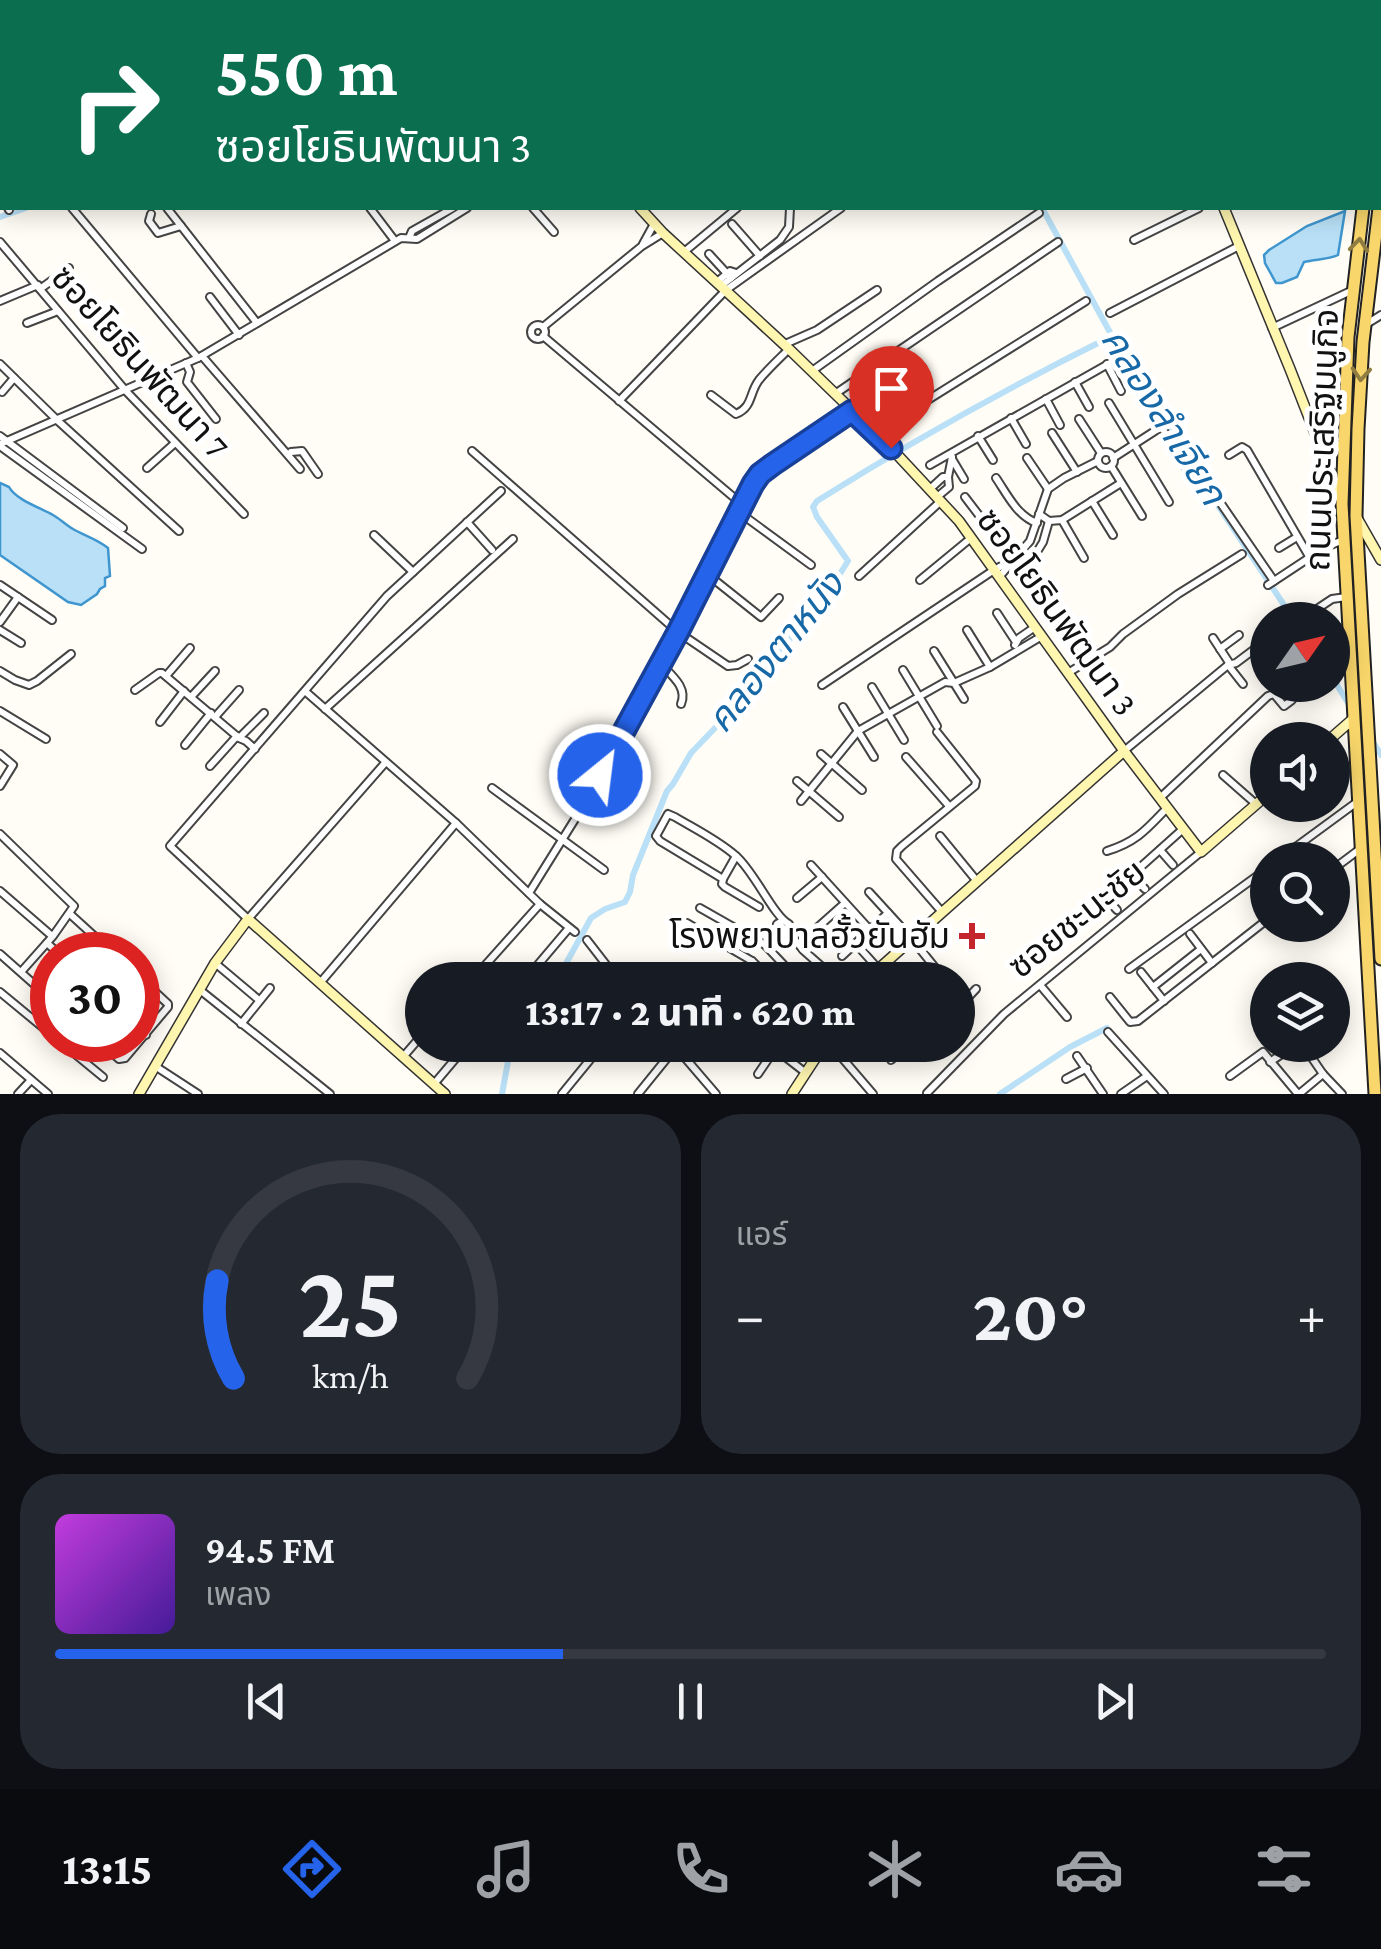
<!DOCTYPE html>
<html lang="th">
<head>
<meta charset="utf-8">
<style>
	body { margin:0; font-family:"Crimson Pro","Noto Sans Thai",serif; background:#242831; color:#f1f3f6; height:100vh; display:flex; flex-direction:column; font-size:38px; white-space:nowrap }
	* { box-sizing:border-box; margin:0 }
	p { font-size:32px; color:#9ea1a6 }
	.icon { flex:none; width:55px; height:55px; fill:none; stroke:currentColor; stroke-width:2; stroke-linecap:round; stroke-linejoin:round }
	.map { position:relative; height:1094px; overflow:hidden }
	.side { display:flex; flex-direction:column; gap:20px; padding:20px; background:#0d0f14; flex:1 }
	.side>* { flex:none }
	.hud { position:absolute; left:0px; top:0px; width:1382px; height:210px; box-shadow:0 5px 25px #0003; background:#0b6e4f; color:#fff; overflow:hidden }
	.needle { width:65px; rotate:56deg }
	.tools { position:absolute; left:1250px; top:602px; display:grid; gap:20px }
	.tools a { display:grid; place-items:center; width:100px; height:100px; border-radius:50%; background:#171b24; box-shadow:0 5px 25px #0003; font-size:50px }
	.speed { position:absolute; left:30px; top:932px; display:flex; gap:20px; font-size:50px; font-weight:700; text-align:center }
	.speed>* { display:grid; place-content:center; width:130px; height:130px; border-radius:50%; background:#171b24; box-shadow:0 5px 25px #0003; line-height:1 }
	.speed .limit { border:15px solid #d22; background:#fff; color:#111 }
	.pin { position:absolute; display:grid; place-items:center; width:85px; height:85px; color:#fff; margin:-102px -42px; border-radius:50% 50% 50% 0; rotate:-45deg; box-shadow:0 0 10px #0007 }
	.pin .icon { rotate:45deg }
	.me { position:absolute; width:110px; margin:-55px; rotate:29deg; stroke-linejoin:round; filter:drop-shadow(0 0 8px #0008) }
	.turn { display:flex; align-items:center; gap:35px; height:210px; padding:0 50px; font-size:45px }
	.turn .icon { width:130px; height:130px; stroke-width:2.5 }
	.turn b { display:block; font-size:70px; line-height:85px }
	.big { font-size:75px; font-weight:800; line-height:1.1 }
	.side .widget { flex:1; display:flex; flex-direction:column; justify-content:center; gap:15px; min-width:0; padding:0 35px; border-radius:40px; background:#242831 }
	.side .dial { align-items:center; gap:0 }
	.dial svg { height:260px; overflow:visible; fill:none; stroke:#363941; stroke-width:7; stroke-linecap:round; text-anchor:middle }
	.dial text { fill:#f1f3f6; stroke:none }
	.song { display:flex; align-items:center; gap:30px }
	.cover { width:120px; height:120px; border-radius:15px; background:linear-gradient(135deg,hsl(290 70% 55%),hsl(260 70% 35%)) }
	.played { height:10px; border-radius:5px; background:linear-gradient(90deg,#2563eb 40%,#363941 40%) }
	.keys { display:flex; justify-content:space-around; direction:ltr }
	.heat { display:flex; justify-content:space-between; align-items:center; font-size:55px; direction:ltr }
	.side .tiles { flex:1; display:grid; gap:20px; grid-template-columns:1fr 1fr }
	.widget:last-child { grid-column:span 2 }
	.trip { position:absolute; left:405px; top:962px; width:570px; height:100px; border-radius:50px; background:#171b24; box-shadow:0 5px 25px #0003; font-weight:800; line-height:100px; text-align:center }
	.tabs { display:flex; height:160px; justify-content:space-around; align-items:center; background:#090b0e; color:#9ea1a6 }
	.tabs .icon { width:70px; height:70px }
	.tabs .current { color:#2563eb }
	.tabs b { font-size:45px; color:#f1f3f6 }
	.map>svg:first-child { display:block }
</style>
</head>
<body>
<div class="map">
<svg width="1381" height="1094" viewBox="0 0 1381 1094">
	<rect width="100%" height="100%" fill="#fffdf5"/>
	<g fill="#b9e0f7" stroke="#3f96cf" stroke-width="2.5">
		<path d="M1345,211l-7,44c-10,5 -23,4 -34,7l-7,15 -15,6h-6l-11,-20 -1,-8 5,-5 38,-24z"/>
		<path d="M0,483l9,4c7,13 32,21 44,28 7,4 13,10 20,14 12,7 24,10 35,19l2,28 -5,2v8l-5,3 -3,5 -16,11 -13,-3 -68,-47z"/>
	</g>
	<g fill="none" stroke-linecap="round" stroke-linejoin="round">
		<g stroke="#b9e0f7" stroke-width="6">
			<path d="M899,0l2,2"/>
			<path d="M649,2l7,-2"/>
			<path d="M1042,208l70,128 89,142"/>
			<path d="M0,217l26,-9"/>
			<path d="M1207,489l87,131"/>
			<path d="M1332,677l18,29"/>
			<path d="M1357,716l24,39"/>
			<path d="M557,980l34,-62 14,-9 20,-7 5,-10 3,-17 34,-84 6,-7 18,-31 48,-50 94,-118 15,-24 -31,-44 -4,-10 4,-6c95,-60 194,-115 295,-165"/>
			<path d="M502,1094l9,-49"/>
			<path d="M1000,1094l70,-47 37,-19"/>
		</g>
		<defs>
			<g id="street">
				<path d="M317,0l2,2"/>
				<path d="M573,0l3,2"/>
				<path d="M730,0l2,2"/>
				<path d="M797,0l1,2"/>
				<path d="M965,0l2,2"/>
				<path d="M1251,0l2,2"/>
				<path d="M825,2l4,-2"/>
				<path d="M872,2l3,-2"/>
				<path d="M1161,2l6,-2"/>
				<path d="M0,40l2,4"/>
				<path d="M0,158l2,4"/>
				<path d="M0,197l2,4"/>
				<path d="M8,208l1,2"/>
				<path d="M72,208l126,150"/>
				<path d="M167,208l90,115"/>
				<path d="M370,208l25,33"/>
				<path d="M533,208l21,24"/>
				<path d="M151,214l-2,7 9,12 23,-7"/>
				<path d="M732,224l28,32"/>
				<path d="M409,238l3,-7 41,-23"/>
				<path d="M1134,240l65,-32"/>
				<path d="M0,242l125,148 119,124"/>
				<path d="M643,244l11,-20"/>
				<path d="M684,252l53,-44"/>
				<path d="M709,254l22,24"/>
				<path d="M717,282l13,-11 6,2"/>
				<path d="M721,286l59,-46 9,-13 1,-19"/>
				<path d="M40,289l29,-21"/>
				<path d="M210,297l29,38"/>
				<path d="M0,301l38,-16"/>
				<path d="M1110,313l129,-67"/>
				<path d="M27,323l31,-12"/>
				<path d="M1365,325l16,-10"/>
				<circle cx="538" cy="332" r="7"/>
				<path d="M543,327l99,-81 21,-13"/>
				<path d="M1272,328l81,-38"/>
				<path d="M543,336l201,170"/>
				<path d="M785,344l32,-14 60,-40"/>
				<path d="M202,356l98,113"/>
				<path d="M186,363l4,9 -3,10 29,37"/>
				<path d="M0,364l57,56 122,111"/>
				<path d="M1107,364l14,27"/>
				<path d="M812,371l126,-90 101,-68"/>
				<path d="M1075,382l14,25"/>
				<path d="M1137,386l58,97"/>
				<path d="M2,392l12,-14"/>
				<path d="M835,394l223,-152"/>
				<path d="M711,395l25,19c17,-7 13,-21 23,-34 9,-11 20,-21 30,-31"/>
				<path d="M1046,399l14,26"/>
				<path d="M619,401l107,-111 115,-82"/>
				<path d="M1109,403l60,99"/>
				<path d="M1011,418l15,26"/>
				<path d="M1079,419l22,34"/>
				<path d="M875,433l211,-132"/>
				<path d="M1052,433l25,39"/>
				<path d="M0,436l123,92"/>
				<path d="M978,436l15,24"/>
				<path d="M0,444l198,-86 203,-120 16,1 50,-31"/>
				<path d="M0,446l142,103"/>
				<path d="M472,451l206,181 50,34 9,-1 11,-6"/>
				<circle cx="1106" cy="460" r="8"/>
				<path d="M291,452l11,-1 16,23"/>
				<path d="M1229,455l13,-8 5,3 63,108"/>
				<path d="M1027,458l21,31"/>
				<path d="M1113,458l48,-31"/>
				<path d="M952,459l12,20"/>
				<path d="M930,465l187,-106"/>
				<path d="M1111,466l31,50"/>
				<path d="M147,468l28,-25"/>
				<path d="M1200,473l74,108"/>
				<path d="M996,478c11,16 21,38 41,45"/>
				<path d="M930,489l13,-12h5"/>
				<path d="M937,497l12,-10 -1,-10 4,-20"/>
				<path d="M965,497l29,38 26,20"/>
				<path d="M1092,501l21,34"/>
				<path d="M740,513l71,52"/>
				<path d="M1039,514l10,7 13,-1 59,-37"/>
				<path d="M1062,520l22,38"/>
				<path d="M467,522l25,28"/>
				<path d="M374,535l39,37"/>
				<path d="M1279,548l18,-11"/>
				<path d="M1032,560l11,-18 6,-21"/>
				<path d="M707,574l54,43 18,-19"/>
				<path d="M859,576l82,-75"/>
				<path d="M1000,576l30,-35 18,-52 16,-11 34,-17"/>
				<path d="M920,580l51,-42"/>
				<path d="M0,585l52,35"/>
				<path d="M1268,585l56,-37 19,-8"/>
				<path d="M997,613l19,29"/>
				<path d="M1321,620l-4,-7v-4l15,-10 14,-2"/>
				<path d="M0,622l18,-25"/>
				<path d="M0,630l21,13"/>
				<path d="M1213,638l17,26"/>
				<path d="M1015,645l4,-7 16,-11"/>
				<path d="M1220,649l19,-14"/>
				<path d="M934,651l30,48"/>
				<path d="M660,663c11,12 28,24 21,41"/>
				<path d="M1228,665l15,19"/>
				<path d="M990,667l52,-31"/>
				<path d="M903,670l34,56"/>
				<path d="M0,671l15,9 14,5 8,-4 34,-27"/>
				<path d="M1068,673l42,-26 13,-13 55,-40 64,-40"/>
				<path d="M166,676l24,-28"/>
				<path d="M822,685l172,-115 13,-7 3,1"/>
				<path d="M872,687l32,53"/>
				<path d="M135,690l24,-17h3l77,65 7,3 9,8"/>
				<path d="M306,692l150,131 84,81 35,28"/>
				<path d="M191,697l24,-26"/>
				<path d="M843,707l31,50"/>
				<path d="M325,709l188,-170"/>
				<path d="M0,711l46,28"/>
				<path d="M215,717l24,-27"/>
				<path d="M160,722l24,-31"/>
				<path d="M937,732l39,49 -1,5 -73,60 -5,5 -1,8 46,53"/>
				<path d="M239,738l25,-25"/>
				<path d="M185,745l26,-32"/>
				<path d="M1124,751l104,-86 8,-2 32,-24"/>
				<path d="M0,754l13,11 -13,21"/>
				<path d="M821,754l41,36"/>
				<path d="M906,757l43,49"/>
				<path d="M385,763l-137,156 -78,-73 217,-250 114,-105"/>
				<path d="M210,766l27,-30"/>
				<path d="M1223,775l33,29"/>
				<path d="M797,781l42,36"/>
				<path d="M492,788l112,82"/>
				<path d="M1160,798l108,-102 6,-2 10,12 8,-6"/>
				<path d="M801,801l57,-70 87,-49 9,1 36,-16 -23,-37"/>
				<path d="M0,834l74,72 -21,30 -32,36"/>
				<path d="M940,836l36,44"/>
				<path d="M1160,850l13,15"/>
				<path d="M1107,851c29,-9 39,-21 59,-42"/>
				<path d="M1278,860l79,-58"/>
				<path d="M811,865l60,66"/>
				<path d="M1332,870l28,-21"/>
				<path d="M1132,875l13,14"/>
				<path d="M723,879l13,-23"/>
				<path d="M0,891l52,45"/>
				<path d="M869,892l43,47 29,36"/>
				<path d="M529,893l61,-98 88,-163 75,-148 7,-10 12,-9 80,-54"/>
				<path d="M797,898l25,-21"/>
				<path d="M759,907l-34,-20 -3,-3 1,-5 -63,-38 -4,-5 12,-22 7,3c20,12 43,23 61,39 18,15 38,61 53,68l1,6 -6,5 -5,-1 -3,-5 1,-5 5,-3"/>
				<path d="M700,908l65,37 33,35"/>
				<path d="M1117,910l-11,-12 77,-69"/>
				<path d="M70,914l45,41"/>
				<path d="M883,919l23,25"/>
				<path d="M687,923l65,38 20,19"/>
				<path d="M818,927l27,-24"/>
				<path d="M789,932l14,18 34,30"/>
				<path d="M1190,934l22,29"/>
				<path d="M587,940l31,40"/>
				<path d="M47,943l13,12"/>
				<path d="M856,944l18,20"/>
				<path d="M0,954l52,46"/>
				<path d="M842,956l46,-43"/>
				<path d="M215,963l44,37"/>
				<path d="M1129,969l139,-101"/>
				<path d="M1141,972l23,29"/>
				<path d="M472,980l68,-76"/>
				<path d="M525,980l44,-52"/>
				<path d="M597,980l9,-14"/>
				<path d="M739,980l13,-19"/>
				<path d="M320,983l136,-160"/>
				<path d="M1040,985l27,32"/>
				<path d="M1153,987l48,-38"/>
				<path d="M200,990l130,104"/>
				<path d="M0,992l52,43"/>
				<path d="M1110,997l20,25 8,-1 130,-102"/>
				<path d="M958,1008l18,-19"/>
				<path d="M1332,1016l7,-5"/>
				<path d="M241,1024l29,-36"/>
				<path d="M138,1027l8,8"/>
				<path d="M1108,1032l56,62"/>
				<path d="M58,1040l45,37"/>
				<path d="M98,1040l21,19 6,-1 43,-51v-3l-30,-28"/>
				<path d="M674,1045l42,49"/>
				<path d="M778,1045l-3,4 31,24"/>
				<path d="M831,1045l42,49"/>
				<path d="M1303,1045l20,29 19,20"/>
				<path d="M0,1053l48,41"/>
				<path d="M1077,1056l26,38"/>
				<path d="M403,1057l19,-22"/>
				<path d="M891,1060l18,-15"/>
				<path d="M1270,1062l25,-17"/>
				<path d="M155,1066l43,28"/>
				<path d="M758,1074l17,-25"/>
				<path d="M1230,1076l33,-24 35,42"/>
				<path d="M1066,1079l21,-11"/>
				<path d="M434,1084l33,-39"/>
				<path d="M927,1093l77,-79 197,-162"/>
				<path d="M18,1094l13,-14"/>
				<path d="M562,1094l40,-49"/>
				<path d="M638,1094l38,-47"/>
				<path d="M1121,1094l26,-18"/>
				<path d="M1299,1094l24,-20"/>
			</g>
			<g id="secondary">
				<path d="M482,0l2,2"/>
				<path d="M1117,0l2,2"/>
				<path d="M299,2l7,-2"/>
				<path d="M0,115l2,-1"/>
				<path d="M640,208l23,25 126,116 102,99 68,73 165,230 77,101 67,-58"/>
				<path d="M1224,208l66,161 50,128"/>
				<path d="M1317,438l12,9 14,-1"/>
				<path d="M1357,518l24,42"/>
				<path d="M1329,740l24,-21"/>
				<path d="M866,980l258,-229"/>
				<path d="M139,1094l76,-131 33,-44 197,175"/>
				<path d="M792,1094l32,-49"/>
			</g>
			<g id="primary">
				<path d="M1380,122l1,-6"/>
				<path d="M1363,208l-15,129 -6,167 33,590"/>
				<path d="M1379,208l-16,134 -5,87 -2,87 25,443"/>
			</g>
		</defs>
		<use href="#street" stroke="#444" stroke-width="10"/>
		<use href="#secondary" stroke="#333" stroke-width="12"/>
		<use href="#primary" stroke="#222" stroke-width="15"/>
		<use href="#street" stroke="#fff" stroke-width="6"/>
		<use href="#secondary" stroke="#fff6b0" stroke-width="9"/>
		<use href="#primary" stroke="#f9d66b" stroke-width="11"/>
	</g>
	<defs><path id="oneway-chevron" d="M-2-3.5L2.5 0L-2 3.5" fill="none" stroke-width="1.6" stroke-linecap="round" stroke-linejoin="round" transform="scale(2.5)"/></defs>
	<g stroke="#917d42">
		<use href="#oneway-chevron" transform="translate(1359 245) rotate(-84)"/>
		<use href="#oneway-chevron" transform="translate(1361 374) rotate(94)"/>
	</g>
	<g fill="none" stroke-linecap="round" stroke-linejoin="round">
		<defs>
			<path id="route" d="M600,775l78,-143 75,-148 7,-10 12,-9 80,-54 39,37"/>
		</defs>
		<use href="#route" stroke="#184099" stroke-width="25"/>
		<use href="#route" stroke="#2563eb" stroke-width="18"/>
	</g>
	<path fill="#c4262e" stroke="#fff" stroke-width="4" d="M967 921h10v10h10v10h-10v10h-10v-10h-10v-10h10z"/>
	<g text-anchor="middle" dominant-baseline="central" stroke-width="10" stroke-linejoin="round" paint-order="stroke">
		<g font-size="35" fill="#111" stroke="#fff">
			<text transform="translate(140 362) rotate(48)">ซอยโยธินพัฒนา 7</text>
			<text transform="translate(1322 440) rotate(-88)">ถนนประเสริฐมนูกิจ</text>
			<text transform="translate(1057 612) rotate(54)">ซอยโยธินพัฒนา 3</text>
			<text transform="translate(1077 919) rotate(-39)">ซอยชะนะชัย</text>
		</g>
		<g font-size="35" fill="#111" stroke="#fff" text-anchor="end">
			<text x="950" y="936">โรงพยาบาลฮั้วยันฮัม</text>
		</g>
		<g font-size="38" font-style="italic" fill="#1768a6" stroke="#fff">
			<text transform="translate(1164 416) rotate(58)">คลองลำเจียก</text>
			<text transform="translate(775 652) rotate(-51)">คลองตาหนัง</text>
		</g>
	</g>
</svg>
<div class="tools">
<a><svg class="needle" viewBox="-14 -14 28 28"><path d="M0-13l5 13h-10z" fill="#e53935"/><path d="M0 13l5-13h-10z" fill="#9ea1a6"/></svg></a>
<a><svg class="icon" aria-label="sound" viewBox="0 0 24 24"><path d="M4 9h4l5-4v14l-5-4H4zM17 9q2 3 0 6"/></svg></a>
<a><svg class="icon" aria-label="search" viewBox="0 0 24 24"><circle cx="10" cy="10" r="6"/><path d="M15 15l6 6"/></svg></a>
<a><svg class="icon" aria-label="layers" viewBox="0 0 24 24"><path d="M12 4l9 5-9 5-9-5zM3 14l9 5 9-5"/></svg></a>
</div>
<div class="speed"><div class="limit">30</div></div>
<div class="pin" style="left:891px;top:448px;background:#d93025"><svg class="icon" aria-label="arrive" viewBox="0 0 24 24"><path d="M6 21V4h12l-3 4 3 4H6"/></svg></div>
<svg class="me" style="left:600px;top:775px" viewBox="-20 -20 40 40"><circle r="17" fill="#2563eb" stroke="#fff" stroke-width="3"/><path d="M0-11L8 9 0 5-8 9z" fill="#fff"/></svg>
<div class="trip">13:17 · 2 นาที · 620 m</div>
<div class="hud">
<div class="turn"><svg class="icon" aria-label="right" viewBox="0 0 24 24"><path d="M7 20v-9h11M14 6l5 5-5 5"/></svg><div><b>550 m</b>ซอยโยธินพัฒนา 3</div></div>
</div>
</div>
<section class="side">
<div class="tiles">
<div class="widget dial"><svg viewBox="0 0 100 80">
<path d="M14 69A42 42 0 1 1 86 69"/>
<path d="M14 69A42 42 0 0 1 9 39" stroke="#2563eb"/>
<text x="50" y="56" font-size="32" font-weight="700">25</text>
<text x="50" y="72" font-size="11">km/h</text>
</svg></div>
<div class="widget"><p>แอร์</p>
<div class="heat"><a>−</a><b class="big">20°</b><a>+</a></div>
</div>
<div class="widget">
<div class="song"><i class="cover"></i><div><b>94.5 FM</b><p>เพลง</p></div></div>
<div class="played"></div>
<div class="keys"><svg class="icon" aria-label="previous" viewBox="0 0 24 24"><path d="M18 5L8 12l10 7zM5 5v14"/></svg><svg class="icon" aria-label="pause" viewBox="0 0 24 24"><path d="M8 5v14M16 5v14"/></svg><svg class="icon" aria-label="next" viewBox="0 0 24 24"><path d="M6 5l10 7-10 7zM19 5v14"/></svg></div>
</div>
</div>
</section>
<nav class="tabs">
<b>13:15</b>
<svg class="icon current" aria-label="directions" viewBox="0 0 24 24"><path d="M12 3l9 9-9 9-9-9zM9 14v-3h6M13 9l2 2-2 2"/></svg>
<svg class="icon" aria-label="music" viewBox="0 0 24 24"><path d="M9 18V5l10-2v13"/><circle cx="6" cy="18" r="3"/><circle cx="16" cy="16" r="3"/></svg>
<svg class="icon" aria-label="phone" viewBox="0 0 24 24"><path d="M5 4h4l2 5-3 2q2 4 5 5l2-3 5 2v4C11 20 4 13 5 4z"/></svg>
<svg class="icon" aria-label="climate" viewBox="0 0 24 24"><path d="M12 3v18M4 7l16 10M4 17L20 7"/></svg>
<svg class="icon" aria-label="car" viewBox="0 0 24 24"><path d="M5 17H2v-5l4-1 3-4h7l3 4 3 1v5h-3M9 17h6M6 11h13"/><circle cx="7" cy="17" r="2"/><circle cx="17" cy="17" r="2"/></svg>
<svg class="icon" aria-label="filters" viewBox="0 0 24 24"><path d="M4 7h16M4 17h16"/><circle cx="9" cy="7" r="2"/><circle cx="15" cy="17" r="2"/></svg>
</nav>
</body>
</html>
